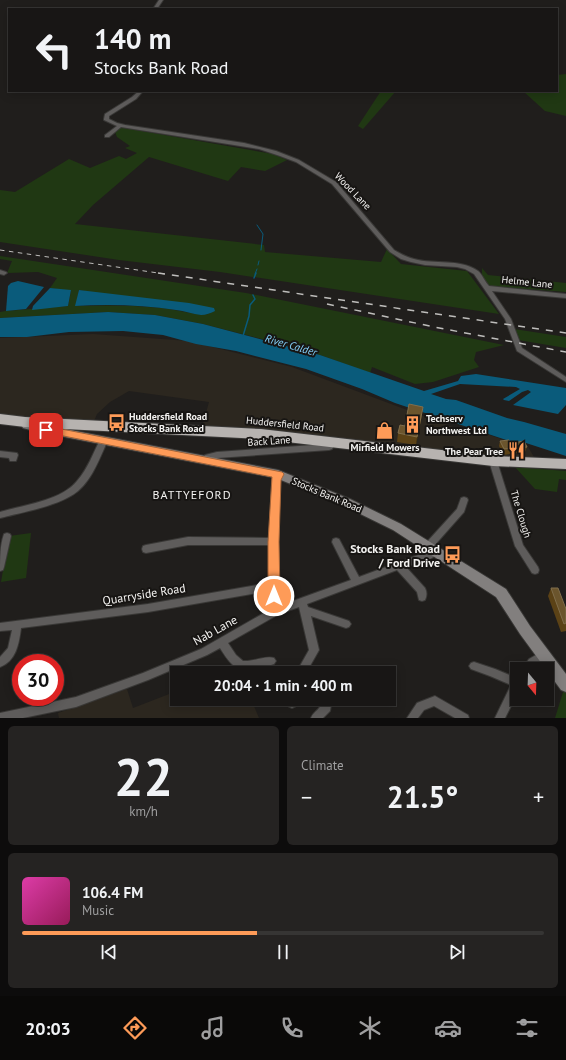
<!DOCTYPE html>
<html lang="en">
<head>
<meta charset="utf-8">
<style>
	body { margin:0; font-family:"PT Sans",sans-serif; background:#252322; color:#f1f3f6; height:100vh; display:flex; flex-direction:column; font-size:15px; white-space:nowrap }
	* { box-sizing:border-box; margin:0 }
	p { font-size:13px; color:#9f9fa0 }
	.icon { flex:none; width:22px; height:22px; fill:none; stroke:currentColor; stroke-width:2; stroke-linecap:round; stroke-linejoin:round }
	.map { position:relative; height:718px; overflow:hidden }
	.side { display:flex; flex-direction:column; gap:8px; padding:8px; background:#0d0c0c; flex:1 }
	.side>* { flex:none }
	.top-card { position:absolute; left:8px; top:8px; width:550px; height:84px; border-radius:0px; box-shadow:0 2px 10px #0003,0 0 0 1px #363534; background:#181615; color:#f1f3f6; overflow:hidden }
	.needle { width:26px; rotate:161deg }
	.fabs { position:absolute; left:510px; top:662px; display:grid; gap:8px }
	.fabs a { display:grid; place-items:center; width:44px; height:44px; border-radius:0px; background:#181615; box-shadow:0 2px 10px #0003,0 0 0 1px #363534; font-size:20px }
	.speed { position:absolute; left:12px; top:654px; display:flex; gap:8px; font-size:20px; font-weight:700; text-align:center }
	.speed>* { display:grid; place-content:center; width:52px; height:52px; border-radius:50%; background:#181615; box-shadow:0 2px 10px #0003,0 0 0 1px #363534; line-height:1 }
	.speed .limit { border:6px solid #d22; background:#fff; color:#111 }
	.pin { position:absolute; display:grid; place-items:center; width:34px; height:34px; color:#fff; margin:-17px; border-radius:8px; box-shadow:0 2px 6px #0006 }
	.me { position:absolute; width:44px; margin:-22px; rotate:0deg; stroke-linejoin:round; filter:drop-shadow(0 0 3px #0008) }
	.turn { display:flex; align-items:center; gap:14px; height:84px; padding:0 20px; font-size:18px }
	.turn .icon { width:52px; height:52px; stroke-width:2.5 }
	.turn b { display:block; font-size:28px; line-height:34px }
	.big { font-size:30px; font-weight:700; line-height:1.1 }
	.side .tile { flex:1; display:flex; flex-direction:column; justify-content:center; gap:6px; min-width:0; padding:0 14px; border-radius:6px; background:#252322 }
	.side .dial { align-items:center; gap:0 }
	.dial b { font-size:52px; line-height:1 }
	.song { display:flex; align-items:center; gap:12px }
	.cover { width:48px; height:48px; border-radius:6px; background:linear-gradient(135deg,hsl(320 70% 55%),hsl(330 70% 35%)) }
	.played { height:4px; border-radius:2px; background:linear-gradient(90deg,#fe9b58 45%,#363534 45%) }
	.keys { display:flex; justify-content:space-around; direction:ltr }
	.heat { display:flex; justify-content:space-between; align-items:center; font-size:22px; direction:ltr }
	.side .tiles { flex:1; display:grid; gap:8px; grid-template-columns:1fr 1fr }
	.tile:last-child { grid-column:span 2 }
	.trip { position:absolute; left:170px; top:666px; width:226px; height:40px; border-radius:0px; background:#181615; box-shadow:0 2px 10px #0003,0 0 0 1px #363534; font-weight:700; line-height:40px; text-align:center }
	.tabs { display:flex; height:64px; justify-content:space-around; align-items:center; background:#0a0908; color:#9f9fa0 }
	.tabs .icon { width:28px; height:28px }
	.tabs .current { color:#fe9b58 }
	.tabs b { font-size:18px; color:#f1f3f6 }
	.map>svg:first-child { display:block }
</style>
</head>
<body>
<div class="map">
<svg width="566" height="718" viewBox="0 0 566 718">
	<rect width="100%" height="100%" fill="#201e1c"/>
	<g fill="#2c271f">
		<path d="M93,334l96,7 103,26 182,68 6,-3 40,13h7l7,12 -36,1 -296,-31 7,-25 -80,-11 -19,11 -13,12 -3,7 -83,-4 -11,-2v-77z"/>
		<path d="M127,689l6,19 44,-17v8h74l8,19h-200l-1,-5z"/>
	</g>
	<g fill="#203813" fill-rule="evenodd">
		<path d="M566,74v42l-21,-5 -22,-20h34v-16z"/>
		<path d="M381,91h15l-33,38 -5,-3z"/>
		<path d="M119,127l154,27 14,6 -22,11 -24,-4 -13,14 -79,-24 -56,48 -18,19 189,21 1,7 116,10 6,-13 14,15 66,7 32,43 -279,-42 -101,-12 -119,-18v-52l15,2 54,-33 21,9 29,-12 7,3 11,-6 -12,-5 5,-2 -13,-9 -2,-5z"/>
		<path d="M0,256l246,37 258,52 -28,7 -2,8 5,7 -46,15 -18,2 -43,-17 -2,6 -50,-18 -34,-10 -83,-21 -48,-9 -47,-3 -108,6v-6l6,-1 62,-5 3,-15 -21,-3 7,-10 -19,-6 -31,1 5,-12 -12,-2zM79,290l131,24c-16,1 -32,-4 -48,-6 -29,-3 -58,-3 -86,-2z"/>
		<path d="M482,268l6,7 78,8v9l-79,-6 -5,-11z"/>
		<path d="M514,329l52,8v11l-48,-8z"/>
		<path d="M515,467l51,4v9l-7,-1 -2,13 -22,-3z"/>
		<path d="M31,533l-5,45 -25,4 8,-46z"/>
		<path d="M564,689l2,2v27h-11z"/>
	</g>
	<g fill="#0a5b7b">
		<path d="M18,281l26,6 -18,22 -20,2 2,-25 3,-3z"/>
		<path d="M50,288l21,2 -3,16 -36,4 1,-4z"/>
		<path d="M79,290l110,13 25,5 1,3c-4,2 -9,4 -14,4 -8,-1 -17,-4 -25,-5 -32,-5 -68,-6 -101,-4z"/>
		<path d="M108,312l47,3 48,9 117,31 104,36 34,-10 3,-5 15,-2 90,14v17l-8,9 -45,-9 18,-13 -3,-2 -6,2 -13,9 -5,-1 -1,-1 17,-10 -4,-2 -56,-3 -29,10 15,5 10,1 51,18 17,4 42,12v22l-40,-13 -8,1 -123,-41 -33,-14 -56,-20 -70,-18 -40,-7 -33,-9 -40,-4 -54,1 -42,5h-27v-19z"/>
	</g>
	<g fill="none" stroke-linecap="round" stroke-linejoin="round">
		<g stroke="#0a5b7b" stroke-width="1">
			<path d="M257,225l6,9 -2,16"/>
			<path d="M258,265l1,-4"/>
			<path d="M255,274l2,-5"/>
		</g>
		<g stroke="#0a5b7b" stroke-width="1.5">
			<path d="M254,278l2,-5"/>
			<path d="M243,336l6,-20 1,-11 5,-6 -2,-4"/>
		</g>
		<defs>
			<g id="street">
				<path d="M159,0h4l-6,9h-4z"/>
				<path d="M139,91h4l-7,8 -27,17v3l8,4 8,2 119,18 32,8 23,9 37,22 58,68c7,4 12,7 20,9 21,6 45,-1 64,12 4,3 7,11 11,15l77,8v4l-74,-7 19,28 11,29 44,29v5l-49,-31 -12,-32 -31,-45 -9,-5 -8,-2 -32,-2 -14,-3 -10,-3 -11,-7 -58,-68 -36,-22 -16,-6 -21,-7 -138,-22 -12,10h-4v-2l12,-9 -13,-6v-1l1,-5 27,-17z"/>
				<path d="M0,270l6,2 1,1 -3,2 -4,-1z"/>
				<path d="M104,437l3,1 1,2c-8,17 -15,38 -30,51 -18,15 -55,21 -78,27v-6c23,-7 61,-11 77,-31 11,-12 16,-28 24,-43z"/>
				<path d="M332,439l3,1 1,2 -4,7 -3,1 -112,8 -6,1c-3,4 -4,4 -8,3l-1,-2 3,-5 12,-3 110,-8 2,-4z"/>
				<path d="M0,451l17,2 1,2 -2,6h-6l-1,-3 -9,-1z"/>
				<path d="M493,458l3,1 1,2 26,84 15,22 1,3 -1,3 -3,1 -3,-1 -17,-27 -26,-85 1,-2z"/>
				<path d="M278,471l3,1 1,2 -2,6 -3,62 2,64 72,-26 -19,-38 1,-3 3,-1 3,1 20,38 70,-26 3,-2 -3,1 -3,-1 -1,-3 1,-3 31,-34 4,-11 3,-1 3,1 1,2 -4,12 -31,35 3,-1 3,1 1,3c-6,11 -23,13 -34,17l19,21c2,4 2,8 0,12l-3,1 -3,-1 -2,-8 -20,-22 -90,34 1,3 41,14 2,3 -2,3 -3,1 -35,-12 8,34 -13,23h-10l13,-23 -10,-43 -20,7 -51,29 8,12 7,6c10,1 23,-6 31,-3l2,3 -2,3c-11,4 -30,11 -40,2 -6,-5 -10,-12 -14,-18l-13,7 -59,25 -72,27 -53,11h-23v-5l76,-16 67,-24 58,-24 70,-40 -2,-3v-15l-121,21 -127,16c-2,16 -5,33 -21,39v-10l8,-9 4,-18 -12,1v-8l148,-19 121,-21v-38h-81l-42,8 -3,-1 -1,-3 1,-3 3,-1 42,-8 81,1 3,-58 3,-8z"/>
				<path d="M7,533l3,1 1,2 -7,31 -1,3 -3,1c0,-13 0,-26 4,-37z"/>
				<path d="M543,651l3,1 2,3c-3,6 -11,8 -15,14h-11l7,-10z"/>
				<path d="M474,662l21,7 22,9v16l-12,24h-10l16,-33 -21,-9 -19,-7 -2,-3 2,-3z"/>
				<path d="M435,696l33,19 1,3h-14l-21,-12 -10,4 -6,8h-11l10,-15z"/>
				<path d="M287,699h10l-1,7 -4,2 -4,-2z"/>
				<path d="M322,699h10l-2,12 -7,7h-12c4,-9 10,-7 11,-19z"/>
			</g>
			<path id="secondary" d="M25,418l9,5 244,47 72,29 51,25 105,65 24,37 36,48v18l-5,-2 -41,-56 -24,-37 -103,-67 -51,-25 -66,-27 -242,-47 -11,-3 -3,-6 1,-3z"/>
			<path id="highway" d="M0,414l25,3 236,12 232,27 73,3v10l-73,-3 -232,-27 -236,-12 -25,-3z"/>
		</defs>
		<use href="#street" stroke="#393836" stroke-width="2"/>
		<use href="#secondary" stroke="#393836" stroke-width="2"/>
		<use href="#highway" stroke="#393836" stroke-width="2"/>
		<use href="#street" fill="#5e5c5b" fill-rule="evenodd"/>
		<use href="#secondary" fill="#827f7e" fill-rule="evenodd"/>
		<use href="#highway" fill="#b7b3b0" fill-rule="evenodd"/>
		<path stroke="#bebdbb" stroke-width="1" stroke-dasharray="4.5 4.5" stroke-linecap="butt" d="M0,250l165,24"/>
		<g stroke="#bebdbb" stroke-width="1.5" stroke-dasharray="7 7" stroke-linecap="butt">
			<path d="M158,273l408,60"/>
			<path d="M327,304l107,23 132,25"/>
		</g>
	</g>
	<g fill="#5b4216">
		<path d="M422,415l-6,30 -19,-3 1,-9 7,-7z"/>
		<path d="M500,441l10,1 17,5 -2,5 -22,3 -4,-9z"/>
		<path d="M551,588l15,21v22l-5,1 -13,-36z"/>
	</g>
	<path fill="#3c2c0e" d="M423,407l-1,8 -6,30 1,-8z"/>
	<g fill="#6b552d" stroke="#806e4c">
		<path d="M409,404l14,3 -6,30 -19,-4 2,-8 5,1z"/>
		<path d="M509,440l1,2 3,1 11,-2 3,6 -23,2 -4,-8z"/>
		<path d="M551,588h7l8,21v14l-2,1z"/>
	</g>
	<path fill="#fe9b58" stroke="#a56539" d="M46,426l236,46 2,2 -3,6 -2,62 1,54 -2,4 -4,1 -4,-1 -2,-4v-54l4,-65 -229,-45 -1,-2 1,-3z"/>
	<defs>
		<symbol id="bus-bare" viewBox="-9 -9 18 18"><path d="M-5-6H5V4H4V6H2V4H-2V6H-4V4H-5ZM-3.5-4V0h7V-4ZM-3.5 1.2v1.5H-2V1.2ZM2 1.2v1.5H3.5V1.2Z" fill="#fe9b58" stroke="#171513" stroke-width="2.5" paint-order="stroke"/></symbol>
		<symbol id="building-bare" viewBox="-9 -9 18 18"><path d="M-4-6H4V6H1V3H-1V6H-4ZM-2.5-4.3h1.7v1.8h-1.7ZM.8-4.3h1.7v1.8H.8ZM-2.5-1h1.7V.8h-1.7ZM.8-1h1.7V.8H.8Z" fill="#fe9b58" stroke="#171513" stroke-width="2.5" paint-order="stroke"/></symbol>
		<symbol id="shop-bare" viewBox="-9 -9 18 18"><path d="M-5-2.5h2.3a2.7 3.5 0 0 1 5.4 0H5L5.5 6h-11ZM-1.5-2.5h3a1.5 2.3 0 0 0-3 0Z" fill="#fe9b58" stroke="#171513" stroke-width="2.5" paint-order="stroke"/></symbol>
		<symbol id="restaurant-bare" viewBox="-9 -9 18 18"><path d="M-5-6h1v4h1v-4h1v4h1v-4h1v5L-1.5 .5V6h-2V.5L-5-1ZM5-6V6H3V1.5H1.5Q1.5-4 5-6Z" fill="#fe9b58" stroke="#171513" stroke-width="2.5" paint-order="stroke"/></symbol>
	</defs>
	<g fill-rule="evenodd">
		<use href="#bus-bare" x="104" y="410" width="25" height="25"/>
		<use href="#building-bare" x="400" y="412" width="25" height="25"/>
		<use href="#shop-bare" x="372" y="418" width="25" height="25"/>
		<use href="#restaurant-bare" x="504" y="438" width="25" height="25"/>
		<use href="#bus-bare" x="440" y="542" width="25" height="25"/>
	</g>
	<g text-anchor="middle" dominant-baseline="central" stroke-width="4" stroke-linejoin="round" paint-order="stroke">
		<g font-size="10" fill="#f4f3f1" stroke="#171513">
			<text transform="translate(353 191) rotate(46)">Wood Lane</text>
			<text transform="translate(527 282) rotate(6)">Helme Lane</text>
			<text transform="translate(285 424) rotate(6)">Huddersfield Road</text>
			<text transform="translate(269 441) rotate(-4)">Back Lane</text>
			<text transform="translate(327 495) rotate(23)">Stocks Bank Road</text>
			<text transform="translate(521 514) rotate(73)">The Clough</text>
		</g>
		<g font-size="10" font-weight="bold" fill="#f4f3f1" stroke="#171513" text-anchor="start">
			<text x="129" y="416">Huddersfield Road<tspan x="129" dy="12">Stocks Bank Road</tspan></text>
			<text x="426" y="418">Techserv<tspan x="426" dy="12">Northwest Ltd</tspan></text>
			<text x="385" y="447" text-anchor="middle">Mirfield Mowers</text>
			<text x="503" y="451" text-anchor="end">The Pear Tree</text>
		</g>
		<g font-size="11" font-style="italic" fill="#84d0f8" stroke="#171513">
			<text transform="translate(291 345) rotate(16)">River Calder</text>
		</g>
		<g font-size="12" letter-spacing="1" fill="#f4f3f1" stroke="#171513">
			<text x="192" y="494">BATTYEFORD</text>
		</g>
		<g font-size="12" font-weight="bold" fill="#f4f3f1" stroke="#171513" text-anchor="end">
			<text x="440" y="548">Stocks Bank Road<tspan x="440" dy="14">/ Ford Drive</tspan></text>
		</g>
		<g font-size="12" fill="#f4f3f1" stroke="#171513">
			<text transform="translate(144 594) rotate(-9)">Quarryside Road</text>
			<text transform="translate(215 630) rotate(-29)">Nab Lane</text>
		</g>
	</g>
</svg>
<div class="fabs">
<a><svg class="needle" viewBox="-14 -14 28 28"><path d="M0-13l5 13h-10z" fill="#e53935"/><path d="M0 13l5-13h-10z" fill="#9f9fa0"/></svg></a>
</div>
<div class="speed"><div class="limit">30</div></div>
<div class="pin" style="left:46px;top:430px;background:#d93025"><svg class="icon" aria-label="arrive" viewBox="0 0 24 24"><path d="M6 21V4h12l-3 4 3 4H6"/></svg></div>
<svg class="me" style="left:274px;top:596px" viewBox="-20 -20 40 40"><circle r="17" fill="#fe9b58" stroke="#fff" stroke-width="3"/><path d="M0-11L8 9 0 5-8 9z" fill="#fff"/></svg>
<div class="trip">20:04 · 1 min · 400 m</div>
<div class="top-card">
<div class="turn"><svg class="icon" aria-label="left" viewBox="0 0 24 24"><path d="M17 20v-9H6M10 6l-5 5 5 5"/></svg><div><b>140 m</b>Stocks Bank Road</div></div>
</div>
</div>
<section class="side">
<div class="tiles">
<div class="tile dial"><b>22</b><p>km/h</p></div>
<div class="tile"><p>Climate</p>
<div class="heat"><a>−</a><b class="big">21.5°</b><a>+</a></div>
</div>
<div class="tile">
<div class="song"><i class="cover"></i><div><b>106.4 FM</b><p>Music</p></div></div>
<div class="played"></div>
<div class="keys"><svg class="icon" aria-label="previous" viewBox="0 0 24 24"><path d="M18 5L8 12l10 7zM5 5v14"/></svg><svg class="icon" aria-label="pause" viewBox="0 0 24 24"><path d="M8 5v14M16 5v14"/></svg><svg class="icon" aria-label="next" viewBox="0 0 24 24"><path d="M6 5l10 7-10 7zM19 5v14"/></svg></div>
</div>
</div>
</section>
<nav class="tabs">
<b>20:03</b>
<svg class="icon current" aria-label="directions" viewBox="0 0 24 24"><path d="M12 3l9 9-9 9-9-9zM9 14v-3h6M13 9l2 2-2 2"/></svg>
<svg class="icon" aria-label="music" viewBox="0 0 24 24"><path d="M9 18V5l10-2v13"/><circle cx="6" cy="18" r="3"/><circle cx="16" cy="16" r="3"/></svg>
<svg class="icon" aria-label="phone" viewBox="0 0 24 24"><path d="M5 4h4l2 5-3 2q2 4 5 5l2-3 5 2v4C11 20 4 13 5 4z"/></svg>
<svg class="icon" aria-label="climate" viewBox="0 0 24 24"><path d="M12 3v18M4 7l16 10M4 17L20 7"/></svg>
<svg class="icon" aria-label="car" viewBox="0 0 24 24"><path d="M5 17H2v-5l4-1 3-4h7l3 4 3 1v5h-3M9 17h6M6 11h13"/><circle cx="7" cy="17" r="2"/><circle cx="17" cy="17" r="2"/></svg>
<svg class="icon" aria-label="filters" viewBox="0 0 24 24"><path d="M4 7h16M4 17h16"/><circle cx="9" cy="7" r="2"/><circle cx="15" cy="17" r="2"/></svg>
</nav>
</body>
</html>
